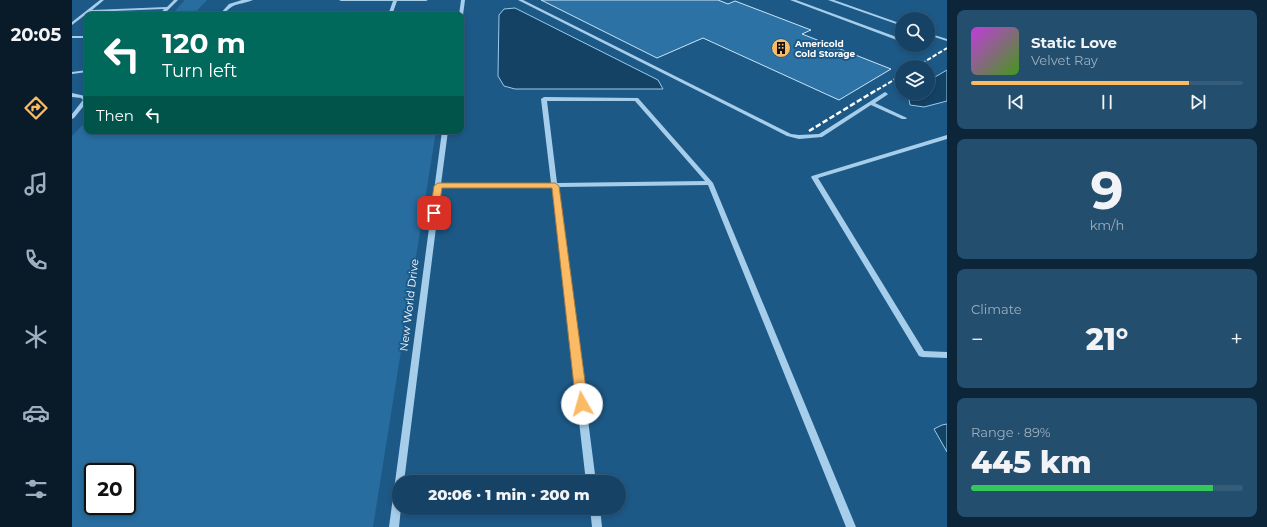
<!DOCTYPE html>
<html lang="en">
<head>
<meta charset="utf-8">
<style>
	body { margin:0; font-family:Montserrat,sans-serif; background:#234e6e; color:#f1f3f6; height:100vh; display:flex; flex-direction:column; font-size:15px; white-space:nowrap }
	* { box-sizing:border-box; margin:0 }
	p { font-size:13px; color:#9eb0bf }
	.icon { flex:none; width:22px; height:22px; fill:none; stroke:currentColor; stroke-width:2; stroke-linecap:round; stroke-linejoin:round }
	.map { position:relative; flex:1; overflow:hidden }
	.side { display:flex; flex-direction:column; gap:10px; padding:10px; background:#0c2538; width:320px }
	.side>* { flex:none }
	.banner { position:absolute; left:12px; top:12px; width:380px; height:122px; border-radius:8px; box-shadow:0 2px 6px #0003,0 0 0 1px #355c79; background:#00695c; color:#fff; overflow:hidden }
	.buttons { position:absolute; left:823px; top:12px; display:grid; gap:8px }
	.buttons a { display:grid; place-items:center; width:40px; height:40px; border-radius:50%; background:#164365; box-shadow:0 2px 6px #0003,0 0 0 1px #355c79; font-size:20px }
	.speed { position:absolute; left:12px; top:463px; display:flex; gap:8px; font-size:20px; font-weight:700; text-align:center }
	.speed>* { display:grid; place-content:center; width:52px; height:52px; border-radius:50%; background:#164365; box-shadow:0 2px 6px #0003,0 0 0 1px #355c79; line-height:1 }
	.speed .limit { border:2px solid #111; border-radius:6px; background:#fff; color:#111 }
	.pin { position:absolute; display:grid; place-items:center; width:34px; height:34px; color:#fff; margin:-17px; border-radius:8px; box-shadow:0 2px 6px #0006 }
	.me { position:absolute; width:44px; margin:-22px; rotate:353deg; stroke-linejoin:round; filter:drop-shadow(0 0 3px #0008) }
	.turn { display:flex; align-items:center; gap:14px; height:84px; padding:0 12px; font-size:18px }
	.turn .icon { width:52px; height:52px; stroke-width:2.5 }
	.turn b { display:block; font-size:28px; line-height:34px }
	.then { display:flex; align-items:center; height:38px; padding:0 12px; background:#0003; gap:8px; font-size:15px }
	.big { font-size:30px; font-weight:800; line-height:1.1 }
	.side .card { flex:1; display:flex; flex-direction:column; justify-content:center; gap:6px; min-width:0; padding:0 14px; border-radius:8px; background:#234e6e }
	.side .dial { align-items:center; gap:0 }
	.dial b { font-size:52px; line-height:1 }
	.song { display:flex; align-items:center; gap:12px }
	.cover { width:48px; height:48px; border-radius:6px; background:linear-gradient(135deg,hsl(290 70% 55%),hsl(100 70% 35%)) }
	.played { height:4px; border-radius:2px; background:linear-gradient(90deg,#fbbb64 80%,#355c79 80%) }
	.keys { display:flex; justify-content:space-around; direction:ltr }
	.heat { display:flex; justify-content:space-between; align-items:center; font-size:22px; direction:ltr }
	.charge { height:6px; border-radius:3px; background:linear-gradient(90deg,#34c759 89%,#355c79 0) }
	.trip { position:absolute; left:320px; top:475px; width:234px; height:40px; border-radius:20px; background:#164365; box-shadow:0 2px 6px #0003,0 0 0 1px #355c79; font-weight:800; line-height:40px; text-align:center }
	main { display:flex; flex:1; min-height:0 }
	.dock { display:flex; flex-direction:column; width:72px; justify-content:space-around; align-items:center; background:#091b28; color:#9eb0bf }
	.dock .icon { width:28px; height:28px }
	.dock .active { color:#fbbb64 }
	.dock b { font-size:18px; color:#f1f3f6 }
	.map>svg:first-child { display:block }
</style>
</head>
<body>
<main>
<nav class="dock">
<b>20:05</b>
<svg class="icon active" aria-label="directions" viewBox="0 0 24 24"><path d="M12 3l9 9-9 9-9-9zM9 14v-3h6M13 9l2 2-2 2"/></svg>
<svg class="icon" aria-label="music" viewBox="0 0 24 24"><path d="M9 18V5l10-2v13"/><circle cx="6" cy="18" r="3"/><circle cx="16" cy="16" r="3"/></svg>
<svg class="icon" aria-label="phone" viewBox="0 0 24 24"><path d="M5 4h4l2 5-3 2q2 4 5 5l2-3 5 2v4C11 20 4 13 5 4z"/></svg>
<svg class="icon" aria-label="climate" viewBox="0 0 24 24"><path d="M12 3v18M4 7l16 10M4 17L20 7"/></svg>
<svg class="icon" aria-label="car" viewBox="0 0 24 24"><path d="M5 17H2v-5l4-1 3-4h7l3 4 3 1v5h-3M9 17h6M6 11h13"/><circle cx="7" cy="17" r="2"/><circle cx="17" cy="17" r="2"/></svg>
<svg class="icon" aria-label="filters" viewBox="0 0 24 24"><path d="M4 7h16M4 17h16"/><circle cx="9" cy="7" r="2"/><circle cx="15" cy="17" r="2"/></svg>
</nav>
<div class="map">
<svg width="875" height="527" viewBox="0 0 875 527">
	<rect width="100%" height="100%" fill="#1d5987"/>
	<g fill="#276d9f" fill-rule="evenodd">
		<path d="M113,0h22l-14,15h-22z"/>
		<path d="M15,120v11h349l-63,396h-301v-391zM21,472h34v34h-34z"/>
	</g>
	<g fill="#144265" stroke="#99cbed">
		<path d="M443,8l143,72 5,9h-148l-11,-3 -6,-10 1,-61 5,-6z"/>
		<path d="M875,70v31l-23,6 -14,-2 -2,-11 20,-1v-12z"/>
		<path d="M875,424v28l-13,-23 8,-4z"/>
	</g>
	<path fill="#2c72a4" stroke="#cbe5f8" d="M469,0h177l10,4 7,-3 76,29 -9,4 89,35 -52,31 -136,-62 -46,20z"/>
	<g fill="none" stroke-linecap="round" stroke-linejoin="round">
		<g fill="#a6ceeb" fill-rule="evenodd">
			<path d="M28,0h4l-12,10 75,-3 7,-7h4l-15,15h-4l5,-6 -75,3 -17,13v-3z"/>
			<path d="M170,0h11c-11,5 -19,2 -28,13l127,-1 2,1 -2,1 -133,1 10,-11z"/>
			<path d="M267,0h89l-2,1h-29l-5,14h-4l5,-14h-52z"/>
			<path d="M389,0h4l-2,15 -2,1v-1h-2z"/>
			<path d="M446,0h5l268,134 8,1 20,-1 66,-42 3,2 -1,1 -12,8 32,15 -1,1h-4l-31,-14 -49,32 -23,2 -12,-3z"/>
			<path d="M718,0h6l106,39v3z"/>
			<path d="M756,0h6l68,24v2z"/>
			<path d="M856,33l19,6v2l-19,-6z"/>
			<rect x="0" y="36" width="15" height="2"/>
			<path d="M840,45h7l4,2 -2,1z"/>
			<path d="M15,70v2l-15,2v-2z"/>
			<path d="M0,93l13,3 2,2v4l-13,16 -2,1v-5l11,-14 -2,-2 -9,-1z"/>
			<path d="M472,97l94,1 75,85 143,344h-10l-138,-342 -150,2 38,295h-10l-34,-295 -111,1 -37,294h-5v26h2l-2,19h-10l53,-396h6l-7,53 110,-1 -10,-84zM475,101h88l70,80 -148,2z"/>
			<path d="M875,135v4l-129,39 106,173 23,1v6l-25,-1 -3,-1 -108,-179 1,-1z"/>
			<path d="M518,508h10l2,19h-10z"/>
		</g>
		<g stroke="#fff" stroke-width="2" stroke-dasharray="4.5 2" stroke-linecap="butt">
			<path d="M844,67l31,-19"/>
			<path d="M805,90l25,-15"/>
		</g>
		<path stroke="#fff" stroke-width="2.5" stroke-dasharray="5.5 2.5" stroke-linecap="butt" d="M737,131l69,-42"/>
	</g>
	<path fill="#fbbb64" stroke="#a37a41" d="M366,183h117l4,3 29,218 -2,4 -4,1 -4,-1 -2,-4 -24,-216h-110l-4,25 -4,3 -4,-3 4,-27z"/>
	<defs>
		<symbol id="building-disc" viewBox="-11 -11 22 22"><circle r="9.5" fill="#fbbb64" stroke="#1d5987"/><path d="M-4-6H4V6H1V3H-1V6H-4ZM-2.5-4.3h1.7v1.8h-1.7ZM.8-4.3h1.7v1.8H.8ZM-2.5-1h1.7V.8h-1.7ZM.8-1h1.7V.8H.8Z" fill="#111"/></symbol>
	</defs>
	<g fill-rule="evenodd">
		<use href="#building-disc" x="698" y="37" width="22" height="22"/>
	</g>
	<g text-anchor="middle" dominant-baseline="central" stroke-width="4" stroke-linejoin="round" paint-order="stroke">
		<g font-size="9" font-weight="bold" fill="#fff" stroke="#1d5987" text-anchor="start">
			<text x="723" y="43">Americold<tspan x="723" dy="10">Cold Storage</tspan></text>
		</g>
		<g font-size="11" fill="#fff" stroke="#1d5987">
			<text transform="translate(337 305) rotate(-83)">New World Drive</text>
		</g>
	</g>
</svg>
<div class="buttons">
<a><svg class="icon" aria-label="search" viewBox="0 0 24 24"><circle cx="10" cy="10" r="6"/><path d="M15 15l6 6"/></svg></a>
<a><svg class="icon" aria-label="layers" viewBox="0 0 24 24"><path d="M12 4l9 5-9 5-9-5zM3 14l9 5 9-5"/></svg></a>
</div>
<div class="speed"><div class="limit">20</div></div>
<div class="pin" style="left:362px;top:213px;background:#d93025"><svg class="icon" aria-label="arrive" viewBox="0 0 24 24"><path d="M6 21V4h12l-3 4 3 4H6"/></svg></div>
<svg class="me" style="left:510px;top:404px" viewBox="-20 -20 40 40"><circle r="19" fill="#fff"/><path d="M0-13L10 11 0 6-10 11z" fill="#fbbb64"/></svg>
<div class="trip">20:06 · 1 min · 200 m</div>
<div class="banner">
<div class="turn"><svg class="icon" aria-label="left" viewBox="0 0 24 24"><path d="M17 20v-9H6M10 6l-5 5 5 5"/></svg><div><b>120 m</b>Turn left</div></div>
<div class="then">Then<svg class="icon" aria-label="left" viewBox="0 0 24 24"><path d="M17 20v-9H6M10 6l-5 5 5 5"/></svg></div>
</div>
</div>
<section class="side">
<div class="card">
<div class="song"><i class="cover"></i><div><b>Static Love</b><p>Velvet Ray</p></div></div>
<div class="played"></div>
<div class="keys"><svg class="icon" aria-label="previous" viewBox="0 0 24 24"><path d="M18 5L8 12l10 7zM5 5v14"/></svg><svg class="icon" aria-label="pause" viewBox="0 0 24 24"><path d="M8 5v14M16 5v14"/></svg><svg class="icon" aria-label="next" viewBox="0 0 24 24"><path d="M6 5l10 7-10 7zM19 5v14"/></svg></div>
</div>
<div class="card dial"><b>9</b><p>km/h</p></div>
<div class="card"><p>Climate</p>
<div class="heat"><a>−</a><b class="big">21°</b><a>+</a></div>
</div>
<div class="card"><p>Range · 89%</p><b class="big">445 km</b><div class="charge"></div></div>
</section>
</main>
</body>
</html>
